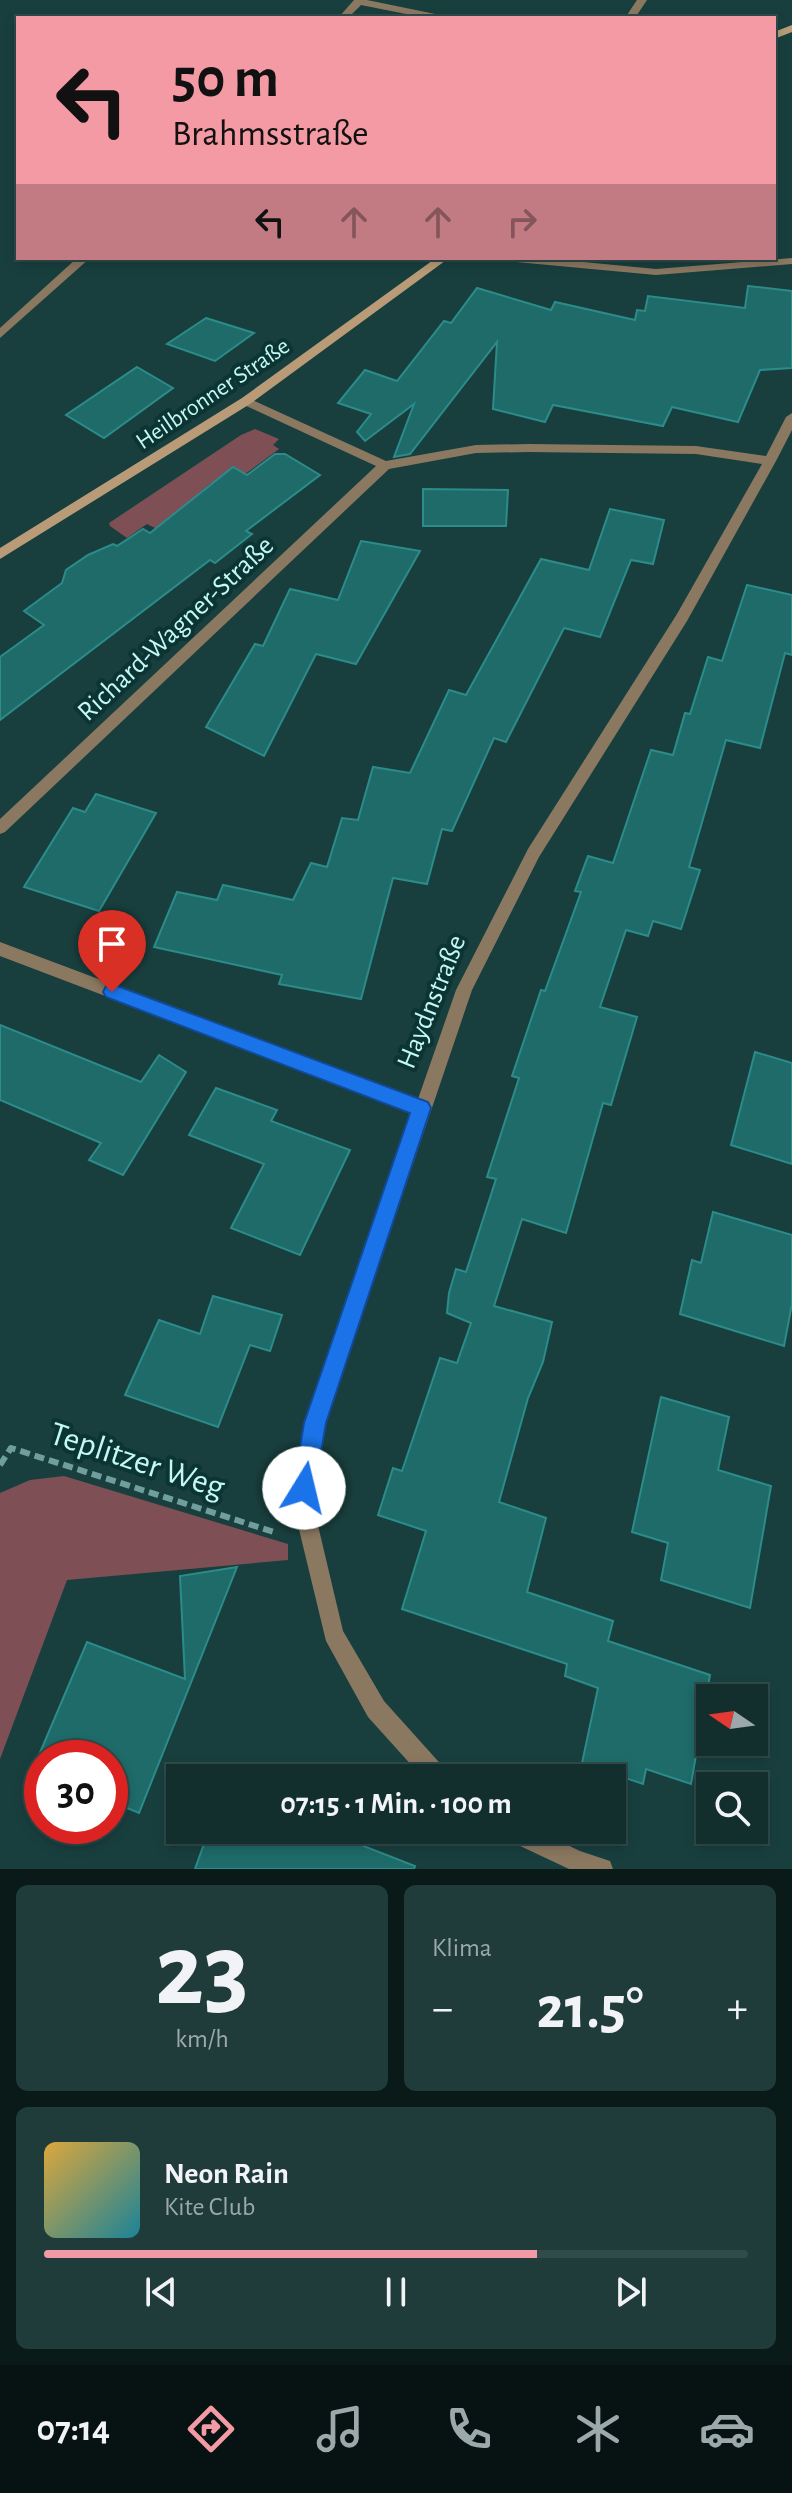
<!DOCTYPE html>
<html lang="de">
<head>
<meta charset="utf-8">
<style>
	body { margin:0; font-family:"Alegreya Sans",sans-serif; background:#1f3b3a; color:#f1f3f6; height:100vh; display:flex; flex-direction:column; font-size:30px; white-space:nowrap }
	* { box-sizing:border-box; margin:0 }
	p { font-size:26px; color:#9ca9aa }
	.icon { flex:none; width:44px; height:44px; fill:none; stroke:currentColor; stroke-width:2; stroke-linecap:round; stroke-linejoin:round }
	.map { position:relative; height:1869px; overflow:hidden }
	.panel { display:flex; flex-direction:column; gap:16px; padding:16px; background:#0a1a19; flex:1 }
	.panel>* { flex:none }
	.top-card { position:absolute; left:16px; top:16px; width:760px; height:244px; border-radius:0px; box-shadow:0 4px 12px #0003,0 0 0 2px #314a4a; background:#f49aa4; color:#111; overflow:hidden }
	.needle { width:52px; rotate:283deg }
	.tools { position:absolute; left:696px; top:1684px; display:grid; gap:16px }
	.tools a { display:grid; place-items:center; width:72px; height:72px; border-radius:0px; background:#122f2e; box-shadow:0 4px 12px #0003,0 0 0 2px #314a4a; font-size:40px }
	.speed { position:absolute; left:24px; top:1740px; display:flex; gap:16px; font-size:40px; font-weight:700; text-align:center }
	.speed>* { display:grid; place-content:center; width:104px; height:104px; border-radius:50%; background:#122f2e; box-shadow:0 4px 12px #0003,0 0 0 2px #314a4a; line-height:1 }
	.speed .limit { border:12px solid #d22; background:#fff; color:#111 }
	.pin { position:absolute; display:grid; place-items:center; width:68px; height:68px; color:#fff; margin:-82px -34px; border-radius:50% 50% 50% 0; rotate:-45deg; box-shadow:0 0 8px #0007 }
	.pin .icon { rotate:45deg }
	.me { position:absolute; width:88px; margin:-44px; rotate:9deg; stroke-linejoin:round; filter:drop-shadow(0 0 6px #0008) }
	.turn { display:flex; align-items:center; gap:28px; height:168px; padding:0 24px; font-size:36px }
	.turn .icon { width:104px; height:104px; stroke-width:2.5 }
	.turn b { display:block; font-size:56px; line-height:68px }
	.lanes { display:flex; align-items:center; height:76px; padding:0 24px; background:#0003; justify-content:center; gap:40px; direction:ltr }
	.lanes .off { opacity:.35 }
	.big { font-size:60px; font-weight:700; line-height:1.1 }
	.panel .card { flex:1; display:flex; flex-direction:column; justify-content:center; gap:12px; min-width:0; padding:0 28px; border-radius:12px; background:#1f3b3a }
	.panel .dial { align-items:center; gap:0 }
	.dial b { font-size:104px; line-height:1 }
	.song { display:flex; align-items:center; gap:24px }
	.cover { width:96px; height:96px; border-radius:12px; background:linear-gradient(135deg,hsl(40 70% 55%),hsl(190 70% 35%)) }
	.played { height:8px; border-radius:4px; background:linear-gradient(90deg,#f49aa4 70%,#314a4a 70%) }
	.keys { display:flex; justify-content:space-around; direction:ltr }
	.heat { display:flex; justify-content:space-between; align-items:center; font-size:44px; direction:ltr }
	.panel .tiles { flex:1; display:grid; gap:16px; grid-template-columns:1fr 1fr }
	.card:last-child { grid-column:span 2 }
	.trip { position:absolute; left:166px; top:1764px; width:460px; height:80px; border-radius:0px; background:#122f2e; box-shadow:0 4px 12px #0003,0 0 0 2px #314a4a; font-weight:700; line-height:80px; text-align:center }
	.tabs { display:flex; height:128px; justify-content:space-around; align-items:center; background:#071312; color:#9ca9aa }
	.tabs .icon { width:56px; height:56px }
	.tabs .selected { color:#f49aa4 }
	.tabs b { font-size:36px; color:#f1f3f6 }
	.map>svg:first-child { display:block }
</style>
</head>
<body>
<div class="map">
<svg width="792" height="1869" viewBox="0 0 792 1869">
	<rect width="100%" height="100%" fill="#183f3e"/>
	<g fill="#7e5055">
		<path d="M255,429l24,10 -6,6 6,4 -46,34h-22l-12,10 7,5 -47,32 -12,-6 -20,14 -17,-12 -1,-3 132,-88z"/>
		<path d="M64,1476l224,68v16l-221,20 -67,179v-266l30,-13z"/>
	</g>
	<g fill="#1e6b69" stroke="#2b8c8a" stroke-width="2">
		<path d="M748,286l44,5v77l-32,2 -22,52 -66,-15 -9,19 -110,-21 -8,17 -52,-13 4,-67 -87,112 -16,3 20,-53 -49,37 -8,-9 14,-18 -33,-11 27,-33 32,11 47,-60 7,2 26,-35 74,22 4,-8 80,18 2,-10 8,1 3,-15 97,12z"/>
		<path d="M206,318l48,15 -39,28 -48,-17z"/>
		<path d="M137,367l36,21 -69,50 -38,-23z"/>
		<path d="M275,454h10l35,21 -74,56 6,3 -37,29 -5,-3 -210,160v-63l44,-32 -20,-14 38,-28 4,-13 22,-15 25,-11 4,2 26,-17 7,4 83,-66 14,8z"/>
		<path d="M423,489l85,1 -2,36h-83z"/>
		<path d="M610,509l54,11 -11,44 -22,-4 -31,77 -36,-9 -58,114 -12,-4 -42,93 -10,-2 -15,55 -34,-6 -32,121 -82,-15 3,-9 -128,-28 23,-55 40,8 6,-15 70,15 18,-37 16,4 15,-49 16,2 15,-53 37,6 39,-83 17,5 75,-136 48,11z"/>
		<path d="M361,541l59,10 -64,113 -40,-10 -52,102 -58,-29 49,-83 8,2 27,-57 48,11z"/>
		<path d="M747,585l45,10v60l-7,-2 -25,95 -34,-8 -37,127 11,3 -19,59 -28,-8 -5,15 -22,-6 -26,77 37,10 -26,88 -8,-2 -37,130 -44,-14 -28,87 58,16 -9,40 -15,36 -29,104 47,16 -19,74 86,29 -5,20 102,34 -19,109 -45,-15 -3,15 -61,-21 16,-75 -33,-12 2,-12 -165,-55 24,-78 -48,-16 15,-47 9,3 38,-113 17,5 14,-40 -24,-10 2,-20 7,-24 10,3 30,-93 -9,-2 32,-99 -7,-2 29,-86 4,1 36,-99 -6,-1 13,-35 25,7 38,-113 22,5 12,-42 5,1 18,-57 14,4z"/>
		<path d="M96,794l60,19 -57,98 -75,-24 49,-79 12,4z"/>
		<path d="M0,1025l141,57 18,-27 27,17 -63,103 -34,-15 12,-17 -101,-43z"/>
		<path d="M755,1052l37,11v101l-61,-19z"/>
		<path d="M216,1088l61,22 -6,11 79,29 -50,105 -69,-27 33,-64 -75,-29z"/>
		<path d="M713,1212l79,23v69l-8,42 -104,-32 12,-54 9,3z"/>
		<path d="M213,1296l69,19 -12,36 -20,-6 -32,82 -93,-32 34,-75 41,14z"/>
		<path d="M661,1397l68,20 -11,53 53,16 -21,122 -89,-28 7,-37 -36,-11z"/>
		<path d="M237,1567l-98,246 -29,-12v-43h-68v15l-9,-4 54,-127 98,37 -5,-103z"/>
		<path d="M209,1830h122l-1,3 85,33 -1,3h-219z"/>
	</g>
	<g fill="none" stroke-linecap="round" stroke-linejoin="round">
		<path stroke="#6f9e9d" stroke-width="6" stroke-dasharray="10 5" stroke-linecap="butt" d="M0,1465l11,-17 266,85"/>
		<g fill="#8b7861" fill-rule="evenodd">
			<path d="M367,0l73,15 5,3h-19l-65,-13 -13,13h-10l16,-18z"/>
			<path d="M637,0h10l-12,18h-10z"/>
			<path d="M77,258h13l-90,80v-10z"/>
			<path d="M499,258h43l114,11 136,-11v6l-136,11 -151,-14z"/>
			<path d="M246,397l140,64 90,-16 52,-1 168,2 70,10 20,-39 6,-4v17l-16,31 -89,160 -148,236 -67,133 -147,433 -11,65 2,29 27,114 41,70 62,69 3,8h-26l-55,-61 -42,-76 -30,-124 -2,-29 11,-65 108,-310 -413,-157v-14l418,157 38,-109 72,-141 149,-235 85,-150 -66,-10 -168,-2 -52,1 -87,16 -384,363 -5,2v-15l376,-353 -134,-62v-6z"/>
			<path d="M500,1830h36l44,21 30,10 3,8h-44l-66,-31z"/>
		</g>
		<g fill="#b99c77" fill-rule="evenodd">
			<path d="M792,25v7l-18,7v-7z"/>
			<path d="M436,258h13l-199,146 -250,155v-11l242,-150z"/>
		</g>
	</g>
	<path fill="#1a73e8" stroke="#114b97" stroke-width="2" d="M112,984l316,118 3,6 -105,315 -11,65 -3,8 -8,4 -8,-4 -3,-8 11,-65 106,-310 -304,-116 -3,-5 3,-6z"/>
	<g text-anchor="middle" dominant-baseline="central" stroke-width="8" stroke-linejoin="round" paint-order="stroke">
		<g font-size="24" fill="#c2f8f6" stroke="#0c3433">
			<text transform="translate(213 394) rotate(-34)">Heilbronner Straße</text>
		</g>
		<g font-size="28" fill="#c2f8f6" stroke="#0c3433">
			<text transform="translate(176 629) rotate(-43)">Richard-Wagner-Straße</text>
			<text transform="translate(432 1002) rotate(-68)">Haydnstraße</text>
		</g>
		<g font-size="34" fill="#c2f8f6" stroke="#0c3433">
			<text transform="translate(137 1461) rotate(18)">Teplitzer Weg</text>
		</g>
	</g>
</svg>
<div class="tools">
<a><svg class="needle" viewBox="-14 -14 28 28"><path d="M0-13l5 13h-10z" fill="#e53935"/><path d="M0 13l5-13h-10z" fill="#9ca9aa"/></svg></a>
<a><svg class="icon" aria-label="search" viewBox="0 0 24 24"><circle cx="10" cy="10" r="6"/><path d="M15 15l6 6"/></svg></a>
</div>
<div class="speed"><div class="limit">30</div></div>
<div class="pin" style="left:112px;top:992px;background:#d93025"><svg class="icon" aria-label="arrive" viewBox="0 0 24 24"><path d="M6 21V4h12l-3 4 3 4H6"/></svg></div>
<svg class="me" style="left:304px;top:1488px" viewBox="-20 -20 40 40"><circle r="19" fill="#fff"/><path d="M0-13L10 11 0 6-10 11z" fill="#1a73e8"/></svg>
<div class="trip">07:15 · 1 Min. · 100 m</div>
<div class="top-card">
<div class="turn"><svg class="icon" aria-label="left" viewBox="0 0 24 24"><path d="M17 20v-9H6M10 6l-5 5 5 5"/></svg><div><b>50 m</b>Brahmsstraße</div></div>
<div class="lanes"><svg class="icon" aria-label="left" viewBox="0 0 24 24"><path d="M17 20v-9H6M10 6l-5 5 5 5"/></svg><svg class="icon off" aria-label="ahead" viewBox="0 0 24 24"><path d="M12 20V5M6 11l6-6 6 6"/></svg><svg class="icon off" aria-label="ahead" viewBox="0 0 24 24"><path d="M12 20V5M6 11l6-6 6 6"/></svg><svg class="icon off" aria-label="right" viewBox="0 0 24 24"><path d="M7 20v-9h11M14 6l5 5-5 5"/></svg></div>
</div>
</div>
<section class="panel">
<div class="tiles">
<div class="card dial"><b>23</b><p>km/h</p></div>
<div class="card"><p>Klima</p>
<div class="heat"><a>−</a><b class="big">21.5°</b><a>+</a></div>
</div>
<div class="card">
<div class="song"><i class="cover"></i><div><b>Neon Rain</b><p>Kite Club</p></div></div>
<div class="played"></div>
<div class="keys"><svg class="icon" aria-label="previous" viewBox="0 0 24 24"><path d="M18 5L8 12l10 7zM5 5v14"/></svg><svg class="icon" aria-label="pause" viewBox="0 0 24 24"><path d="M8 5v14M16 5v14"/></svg><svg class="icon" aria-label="next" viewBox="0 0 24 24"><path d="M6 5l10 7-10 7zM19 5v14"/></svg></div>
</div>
</div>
</section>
<nav class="tabs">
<b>07:14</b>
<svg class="icon selected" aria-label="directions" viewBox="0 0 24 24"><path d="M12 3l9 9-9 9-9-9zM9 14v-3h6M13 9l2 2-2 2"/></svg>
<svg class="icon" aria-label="music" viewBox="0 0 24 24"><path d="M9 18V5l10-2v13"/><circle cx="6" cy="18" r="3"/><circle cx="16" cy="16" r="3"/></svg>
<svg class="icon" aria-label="phone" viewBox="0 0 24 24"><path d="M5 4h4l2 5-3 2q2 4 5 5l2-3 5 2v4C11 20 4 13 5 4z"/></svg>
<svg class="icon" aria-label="climate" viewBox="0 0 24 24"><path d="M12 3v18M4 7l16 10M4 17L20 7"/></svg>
<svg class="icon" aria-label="car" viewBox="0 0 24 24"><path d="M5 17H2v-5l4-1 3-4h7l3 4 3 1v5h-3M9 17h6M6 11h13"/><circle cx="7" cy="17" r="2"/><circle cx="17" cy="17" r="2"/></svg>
</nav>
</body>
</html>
